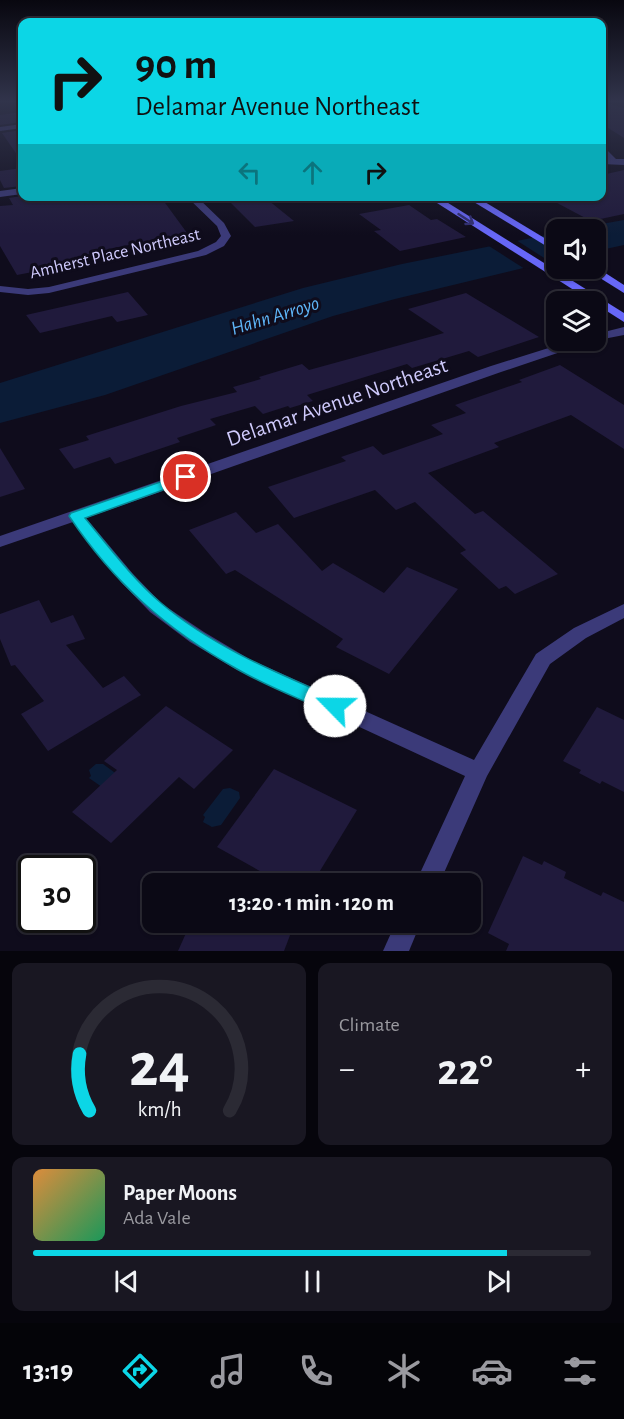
<!DOCTYPE html>
<html lang="en">
<head>
<meta charset="utf-8">
<style>
	body { margin:0; font-family:"Alegreya Sans",sans-serif; background:#191722; color:#f1f3f6; height:100vh; display:flex; flex-direction:column; font-size:22px; white-space:nowrap }
	* { box-sizing:border-box; margin:0 }
	p { font-size:20px; color:#9a9aa0 }
	.icon { flex:none; width:33px; height:33px; fill:none; stroke:currentColor; stroke-width:2; stroke-linecap:round; stroke-linejoin:round }
	.map { position:relative; height:951px; overflow:hidden }
	.drawer { display:flex; flex-direction:column; gap:12px; padding:12px; background:#06050c; flex:1 }
	.drawer>* { flex:none }
	.banner { position:absolute; left:18px; top:18px; width:588px; height:183px; border-radius:12px; box-shadow:0 2px 4px #0004,0 0 0 2px #2b2a34; background:#0cd6e6; color:#111; overflow:hidden }
	.buttons { position:absolute; left:546px; top:219px; display:grid; gap:12px }
	.buttons a { display:grid; place-items:center; width:60px; height:60px; border-radius:12px; background:#0b0915; box-shadow:0 2px 4px #0004,0 0 0 2px #2b2a34; font-size:30px }
	.speed { position:absolute; left:18px; top:855px; display:flex; gap:12px; font-size:30px; font-weight:700; text-align:center }
	.speed>* { display:grid; place-content:center; width:78px; height:78px; border-radius:50%; background:#0b0915; box-shadow:0 2px 4px #0004,0 0 0 2px #2b2a34; line-height:1 }
	.speed .limit { border:3px solid #111; border-radius:9px; background:#fff; color:#111 }
	.pin { position:absolute; display:grid; place-items:center; width:51px; height:51px; color:#fff; margin:-26px; border:3px solid #fff; border-radius:50%; box-shadow:0 2px 6px #0007 }
	.me { position:absolute; width:66px; margin:-33px; rotate:293deg; stroke-linejoin:round; filter:drop-shadow(0 0 4px #0008) }
	.turn { display:flex; align-items:center; gap:21px; height:126px; padding:0 18px; font-size:27px }
	.turn .icon { width:78px; height:78px; stroke-width:2.5 }
	.turn b { display:block; font-size:42px; line-height:51px }
	.lanes { display:flex; align-items:center; height:57px; padding:0 18px; background:#0003; justify-content:center; gap:30px; direction:ltr }
	.lanes .off { opacity:.35 }
	.big { font-size:45px; font-weight:700; line-height:1.1 }
	.drawer .card { flex:1; display:flex; flex-direction:column; justify-content:center; gap:9px; min-width:0; padding:0 21px; border-radius:12px; background:#191722 }
	.drawer .dial { align-items:center; gap:0 }
	.dial svg { height:156px; overflow:visible; fill:none; stroke:#2b2a34; stroke-width:7; stroke-linecap:round; text-anchor:middle }
	.dial text { fill:#f1f3f6; stroke:none }
	.song { display:flex; align-items:center; gap:18px }
	.cover { width:72px; height:72px; border-radius:9px; background:linear-gradient(135deg,hsl(30 70% 55%),hsl(150 70% 35%)) }
	.played { height:6px; border-radius:3px; background:linear-gradient(90deg,#0cd6e6 85%,#2b2a34 85%) }
	.keys { display:flex; justify-content:space-around; direction:ltr }
	.heat { display:flex; justify-content:space-between; align-items:center; font-size:33px; direction:ltr }
	.drawer .tiles { flex:1; display:grid; gap:12px; grid-template-columns:1fr 1fr }
	.card:last-child { grid-column:span 2 }
	.trip { position:absolute; left:142px; top:873px; width:339px; height:60px; border-radius:12px; background:#0b0915; box-shadow:0 2px 4px #0004,0 0 0 2px #2b2a34; font-weight:700; line-height:60px; text-align:center }
	.menu { display:flex; height:96px; justify-content:space-around; align-items:center; background:#040408; color:#9a9aa0 }
	.menu .icon { width:42px; height:42px }
	.menu .selected { color:#0cd6e6 }
	.menu b { font-size:27px; color:#f1f3f6 }
	.map>svg:first-child { display:block }
</style>
</head>
<body>
<div class="map">
<svg width="624" height="951" viewBox="0 0 624 951">
	<rect width="100%" height="100%" fill="#0f0c1c"/>
	<g fill="#0b1c37">
		<path d="M624,220v25l-28,6v-21l-23,-1z"/>
		<path d="M556,233v27l-161,39 -62,17 -228,79 -105,28v-40l303,-95 99,-24z"/>
		<path d="M96,764h7l23,17 -14,13 -23,-16 2,-2 -2,-6z"/>
		<path d="M230,788l9,4 1,6 -19,27 -9,2 -9,-5 2,-5 -2,-2 20,-26z"/>
	</g>
	<path fill="#0f0c1c" d="M516,240l36,23 -27,6 -36,-23z"/>
	<g fill="#201a3c">
		<path d="M602,102l22,6v30l-22,-14z"/>
		<path d="M22,112v10l-22,3v-10z"/>
		<path d="M22,130v32l-20,-29z"/>
		<path d="M22,168v18l-18,2 -4,-8v-9z"/>
		<path d="M624,170v44l-33,7 -47,-25h58v-21z"/>
		<path d="M22,196v5l29,-4 2,3 21,-4h86l30,41 -33,6 -2,-3 -47,9 3,4 -23,5 2,3 -73,14 -17,-29v-40l13,-1 -4,-7z"/>
		<path d="M224,196h39l31,25 -39,6z"/>
		<path d="M409,205l22,15 6,-1 29,18 -66,14 -26,-20 7,-1 -22,-16z"/>
		<path d="M128,292l20,23 -31,7 -5,-6 -72,17 -14,-18z"/>
		<path d="M466,293l73,44 -61,20 -9,-6 -57,17 -5,-4 -100,31 6,6 -23,7 -2,-2 -25,8 -8,-8 -45,13 6,6 -39,13 3,4 -65,22 -5,-7 -36,12 -15,-20 30,-9 -3,-4 95,-30 56,-14 -4,-5 28,-8 -2,-2 43,-13 7,6 135,-37 -36,-24z"/>
		<path d="M560,365l64,40v44l-53,-34 -77,28 5,4 -71,26 47,41 8,-3 75,63 -43,20 -9,-8 -7,3 -39,-36 6,-3 -51,-48 -19,8 -21,-20 -81,28 -26,-31 78,-26 -5,-4 32,-11 10,9 60,-21 -12,-9 35,-12 -11,-8 67,-23 -3,-2z"/>
		<path d="M0,448l25,41 -25,8z"/>
		<path d="M236,512l20,21 22,-9 44,47 11,-8 51,30 23,-26 51,22 -69,85 -53,-27 7,-8 -108,-69 -9,4 -37,-44z"/>
		<path d="M39,600l12,23 22,-8 12,24 -19,6 37,43 21,-12 17,19 -93,56 -27,-37 23,-13 -29,-36 -4,1 -11,-27v-25z"/>
		<path d="M166,706l67,44 -39,39 -15,-12 -68,66 -39,-31 45,-42 -13,-9z"/>
		<path d="M597,707l27,13v72l-22,-11 -2,3 -21,-11 2,-3 -18,-9z"/>
		<path d="M274,769l83,41 -45,74h-29l-66,-37z"/>
		<path d="M523,856l19,9 2,-4 22,11 -2,6 37,18 2,-4 21,10v49h-118l3,-7 -21,-11z"/>
		<path d="M191,922h79l22,8 -8,21h-106z"/>
	</g>
	<g fill="none" stroke-linecap="round" stroke-linejoin="round">
		<g fill="#3b3a79" fill-rule="evenodd">
			<path d="M22,124v4l-22,3v-4z"/>
			<path d="M602,145l14,14h8v6l-22,-1v-4l5,-1 -5,-7z"/>
			<path d="M22,188v6l-22,3v-6z"/>
			<path d="M186,196h10l28,27 7,13 -7,10 -18,9 -157,38 -21,2 -28,-3v-6l28,3 21,-2 149,-36 18,-9 5,-6 -4,-10z"/>
			<path d="M624,327v8l-31,6 -92,31 -415,146 47,56 29,30 42,28 47,28 223,100 62,-106 38,-26 50,-24v14l-38,20 -36,26 -63,112 -48,108h-24l50,-108 -228,-106 -47,-28 -40,-30 -29,-30 -48,-60 -73,25v-11l491,-170 83,-26h22v-6z"/>
			<path d="M396,922h25l-12,29h-26z"/>
		</g>
		<g fill="#6767f7" fill-rule="evenodd">
			<path d="M426,196h11l187,117v9z"/>
			<path d="M464,196h11l81,49v7z"/>
			<path d="M596,267l28,18v8l-40,-25z"/>
		</g>
	</g>
	<defs><path id="oneway-shaft" d="M-6 0H5M1.5-3L5.5 0L1.5 3" fill="none" stroke-width="1.6" stroke-linecap="round" stroke-linejoin="round" transform="scale(1.5)"/></defs>
	<use stroke="#323074" href="#oneway-shaft" transform="translate(466 219) rotate(33)"/>
	<linearGradient id="sky" x2="0" y2="1"><stop stop-color="#08070f"/><stop offset="0.43" stop-color="#31344b"/><stop offset="1" stop-color="#31344b" stop-opacity="0"/></linearGradient>
	<rect width="624" height="235" fill="url(#sky)"/>
	<path fill="#0cd6e6" stroke="#088b96" stroke-width="1.5" d="M186,473l7,4 -2,3 -106,38c24,29 47,60 76,85 53,45 119,71 181,98l2,5 -2,6 -7,2 -6,-2c-31,-14 -63,-26 -92,-43 -70,-39 -123,-86 -168,-153l2,-3z"/>
	<g text-anchor="middle" dominant-baseline="central" stroke-width="6" stroke-linejoin="round" paint-order="stroke">
		<g font-size="18" fill="#cfcafc" stroke="#0f0c1c">
			<text transform="translate(115 254) rotate(-13)">Amherst Place Northeast</text>
		</g>
		<g font-size="20" font-style="italic" fill="#5eb4f6" stroke="#0f0c1c">
			<text transform="translate(275 316) rotate(-17)">Hahn Arroyo</text>
		</g>
		<g font-size="22" fill="#cfcafc" stroke="#0f0c1c">
			<text transform="translate(337 402) rotate(-19)">Delamar Avenue Northeast</text>
		</g>
	</g>
</svg>
<div class="buttons">
<a><svg class="icon" aria-label="sound" viewBox="0 0 24 24"><path d="M4 9h4l5-4v14l-5-4H4zM17 9q2 3 0 6"/></svg></a>
<a><svg class="icon" aria-label="layers" viewBox="0 0 24 24"><path d="M12 4l9 5-9 5-9-5zM3 14l9 5 9-5"/></svg></a>
</div>
<div class="speed"><div class="limit">30</div></div>
<div class="pin" style="left:186px;top:477px;background:#d93025"><svg class="icon" aria-label="arrive" viewBox="0 0 24 24"><path d="M6 21V4h12l-3 4 3 4H6"/></svg></div>
<svg class="me" style="left:335px;top:706px" viewBox="-20 -20 40 40"><circle r="19" fill="#fff"/><path d="M0-13L10 11 0 6-10 11z" fill="#0cd6e6"/></svg>
<div class="trip">13:20 · 1 min · 120 m</div>
<div class="banner">
<div class="turn"><svg class="icon" aria-label="right" viewBox="0 0 24 24"><path d="M7 20v-9h11M14 6l5 5-5 5"/></svg><div><b>90 m</b>Delamar Avenue Northeast</div></div>
<div class="lanes"><svg class="icon off" aria-label="left" viewBox="0 0 24 24"><path d="M17 20v-9H6M10 6l-5 5 5 5"/></svg><svg class="icon off" aria-label="ahead" viewBox="0 0 24 24"><path d="M12 20V5M6 11l6-6 6 6"/></svg><svg class="icon" aria-label="right" viewBox="0 0 24 24"><path d="M7 20v-9h11M14 6l5 5-5 5"/></svg></div>
</div>
</div>
<section class="drawer">
<div class="tiles">
<div class="card dial"><svg viewBox="0 0 100 80">
<path d="M14 69A42 42 0 1 1 86 69"/>
<path d="M14 69A42 42 0 0 1 9 40" stroke="#0cd6e6"/>
<text x="50" y="56" font-size="32" font-weight="700">24</text>
<text x="50" y="72" font-size="11">km/h</text>
</svg></div>
<div class="card"><p>Climate</p>
<div class="heat"><a>−</a><b class="big">22°</b><a>+</a></div>
</div>
<div class="card">
<div class="song"><i class="cover"></i><div><b>Paper Moons</b><p>Ada Vale</p></div></div>
<div class="played"></div>
<div class="keys"><svg class="icon" aria-label="previous" viewBox="0 0 24 24"><path d="M18 5L8 12l10 7zM5 5v14"/></svg><svg class="icon" aria-label="pause" viewBox="0 0 24 24"><path d="M8 5v14M16 5v14"/></svg><svg class="icon" aria-label="next" viewBox="0 0 24 24"><path d="M6 5l10 7-10 7zM19 5v14"/></svg></div>
</div>
</div>
</section>
<nav class="menu">
<b>13:19</b>
<svg class="icon selected" aria-label="directions" viewBox="0 0 24 24"><path d="M12 3l9 9-9 9-9-9zM9 14v-3h6M13 9l2 2-2 2"/></svg>
<svg class="icon" aria-label="music" viewBox="0 0 24 24"><path d="M9 18V5l10-2v13"/><circle cx="6" cy="18" r="3"/><circle cx="16" cy="16" r="3"/></svg>
<svg class="icon" aria-label="phone" viewBox="0 0 24 24"><path d="M5 4h4l2 5-3 2q2 4 5 5l2-3 5 2v4C11 20 4 13 5 4z"/></svg>
<svg class="icon" aria-label="climate" viewBox="0 0 24 24"><path d="M12 3v18M4 7l16 10M4 17L20 7"/></svg>
<svg class="icon" aria-label="car" viewBox="0 0 24 24"><path d="M5 17H2v-5l4-1 3-4h7l3 4 3 1v5h-3M9 17h6M6 11h13"/><circle cx="7" cy="17" r="2"/><circle cx="17" cy="17" r="2"/></svg>
<svg class="icon" aria-label="filters" viewBox="0 0 24 24"><path d="M4 7h16M4 17h16"/><circle cx="9" cy="7" r="2"/><circle cx="15" cy="17" r="2"/></svg>
</nav>
</body>
</html>
